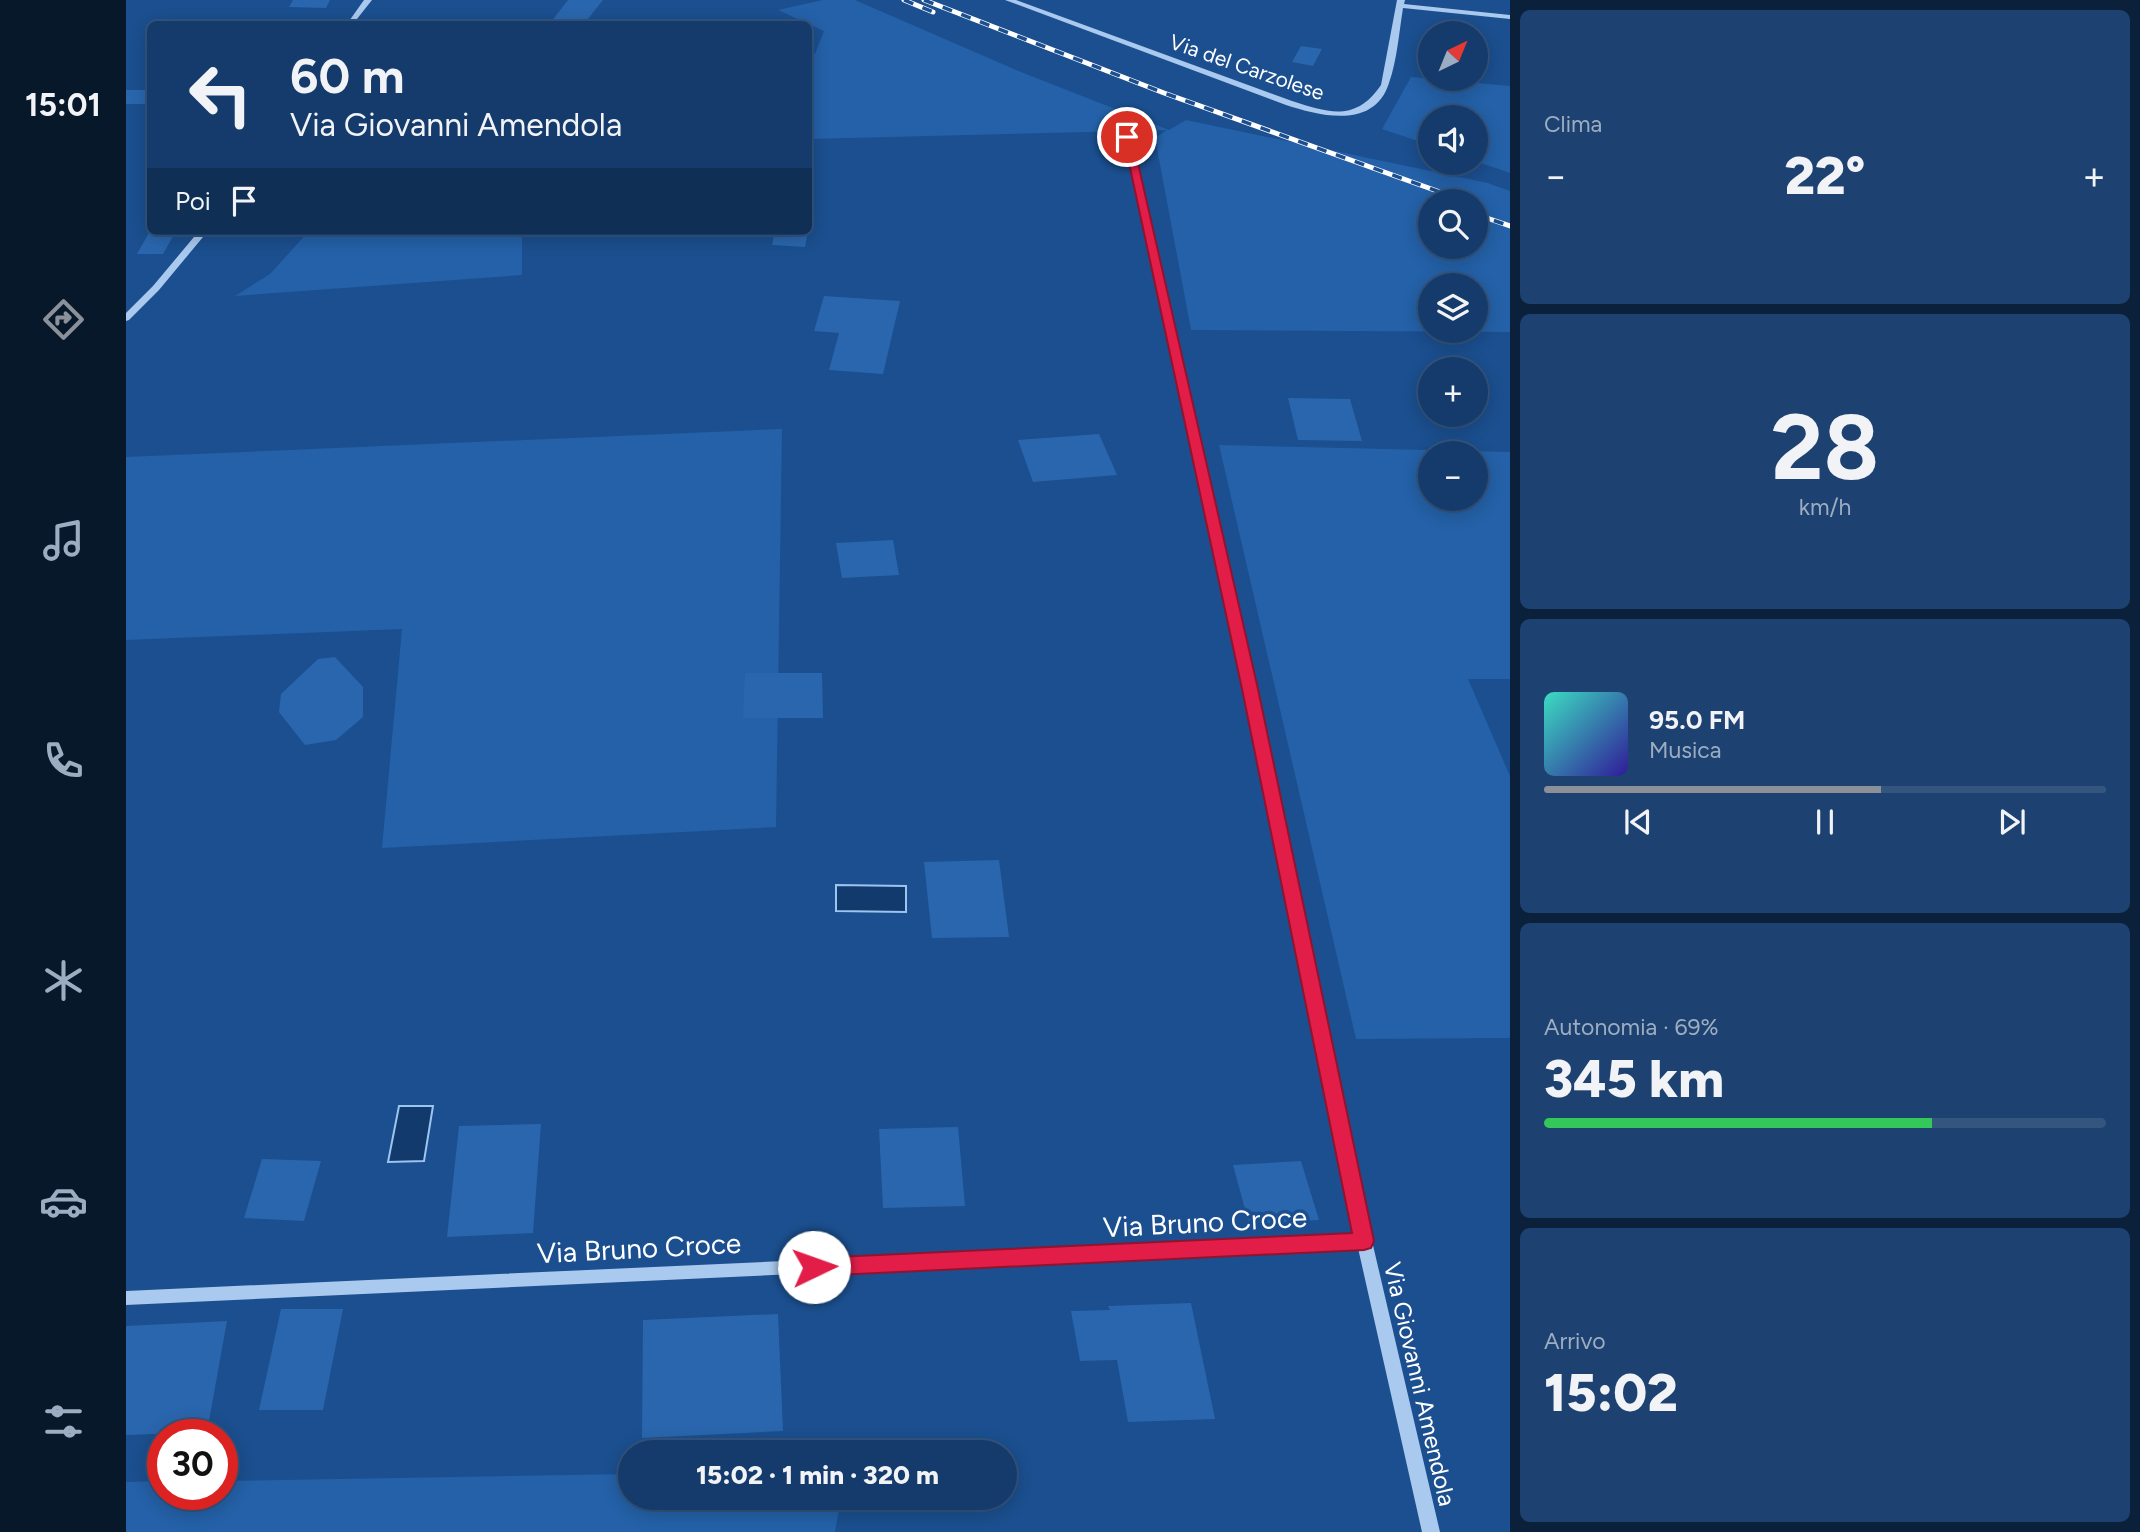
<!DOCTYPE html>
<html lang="it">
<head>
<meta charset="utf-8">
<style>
	body { margin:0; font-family:Figtree,sans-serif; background:#1d4271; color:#f1f3f6; height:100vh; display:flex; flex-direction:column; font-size:26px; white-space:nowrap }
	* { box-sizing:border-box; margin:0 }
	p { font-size:23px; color:#9dadc1 }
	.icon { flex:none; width:38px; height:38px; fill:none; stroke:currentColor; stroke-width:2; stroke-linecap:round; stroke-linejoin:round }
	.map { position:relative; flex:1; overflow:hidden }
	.sheet { display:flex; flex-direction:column; gap:10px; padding:10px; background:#0b203b; width:630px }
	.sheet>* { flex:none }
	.top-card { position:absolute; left:21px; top:21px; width:665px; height:214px; border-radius:10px; box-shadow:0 4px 18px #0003,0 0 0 2px #33557e; background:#143b6b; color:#f1f3f6; overflow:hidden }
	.needle { width:46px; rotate:43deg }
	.buttons { position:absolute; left:1292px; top:21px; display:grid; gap:14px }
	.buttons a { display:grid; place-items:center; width:70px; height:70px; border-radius:50%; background:#143b6b; box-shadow:0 4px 18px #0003,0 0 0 2px #33557e; font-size:35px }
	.speed { position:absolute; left:21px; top:1419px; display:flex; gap:14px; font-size:35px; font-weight:700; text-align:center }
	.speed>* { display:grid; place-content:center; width:91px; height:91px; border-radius:50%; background:#143b6b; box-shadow:0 4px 18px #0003,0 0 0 2px #33557e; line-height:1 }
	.speed .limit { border:10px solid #d22; background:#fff; color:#111 }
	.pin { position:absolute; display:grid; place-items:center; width:60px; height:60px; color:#fff; margin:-30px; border:4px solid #fff; border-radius:50%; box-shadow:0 2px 7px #0007 }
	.me { position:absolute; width:77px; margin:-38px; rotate:87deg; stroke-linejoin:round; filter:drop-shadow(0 0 5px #0008) }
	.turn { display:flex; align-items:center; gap:24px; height:147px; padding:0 28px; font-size:32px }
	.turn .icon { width:91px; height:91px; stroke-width:2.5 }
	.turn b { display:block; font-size:49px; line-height:60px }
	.then { display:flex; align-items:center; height:66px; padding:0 28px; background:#0003; gap:14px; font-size:26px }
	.big { font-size:52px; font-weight:800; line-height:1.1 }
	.sheet .card { flex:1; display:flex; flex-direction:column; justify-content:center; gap:10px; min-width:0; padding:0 24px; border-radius:10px; background:#1d4271 }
	.sheet .dial { align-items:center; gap:0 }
	.dial b { font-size:91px; line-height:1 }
	.song { display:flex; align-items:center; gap:21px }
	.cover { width:84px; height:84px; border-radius:10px; background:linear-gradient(135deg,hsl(170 70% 55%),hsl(250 70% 35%)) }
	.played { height:7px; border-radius:4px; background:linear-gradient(90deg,#8c9099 60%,#33557e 60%) }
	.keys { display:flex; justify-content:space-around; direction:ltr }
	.heat { display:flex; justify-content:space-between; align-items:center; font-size:38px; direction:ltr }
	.charge { height:10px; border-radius:5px; background:linear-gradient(90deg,#34c759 69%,#33557e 0) }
	.trip { position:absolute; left:492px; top:1440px; width:399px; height:70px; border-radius:35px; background:#143b6b; box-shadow:0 4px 18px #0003,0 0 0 2px #33557e; font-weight:800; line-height:70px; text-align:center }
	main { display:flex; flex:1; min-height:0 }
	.tabs { display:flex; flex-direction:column; width:126px; justify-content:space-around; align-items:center; background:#08182b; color:#9dadc1 }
	.tabs .icon { width:49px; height:49px }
	.tabs .active { color:#8c9099 }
	.tabs b { font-size:32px; color:#f1f3f6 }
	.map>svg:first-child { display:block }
</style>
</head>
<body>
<main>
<nav class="tabs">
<b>15:01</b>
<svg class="icon active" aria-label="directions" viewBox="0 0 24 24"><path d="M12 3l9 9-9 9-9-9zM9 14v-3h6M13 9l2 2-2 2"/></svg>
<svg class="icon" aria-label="music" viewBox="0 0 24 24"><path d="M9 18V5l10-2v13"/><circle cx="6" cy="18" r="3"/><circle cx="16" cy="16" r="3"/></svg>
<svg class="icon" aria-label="phone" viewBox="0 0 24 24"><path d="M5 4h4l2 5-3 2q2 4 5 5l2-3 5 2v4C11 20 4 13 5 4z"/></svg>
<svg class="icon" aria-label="climate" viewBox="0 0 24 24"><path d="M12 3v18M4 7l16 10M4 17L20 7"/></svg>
<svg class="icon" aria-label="car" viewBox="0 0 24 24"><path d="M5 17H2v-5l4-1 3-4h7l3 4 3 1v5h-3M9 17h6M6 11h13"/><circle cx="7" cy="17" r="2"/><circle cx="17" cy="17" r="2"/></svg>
<svg class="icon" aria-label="filters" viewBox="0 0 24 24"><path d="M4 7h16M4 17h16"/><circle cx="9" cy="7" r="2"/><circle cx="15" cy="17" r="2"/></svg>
</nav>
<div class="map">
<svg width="1384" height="1532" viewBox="0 0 1384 1532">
	<rect width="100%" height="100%" fill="#1b4f8f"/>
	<g fill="#2461a8" fill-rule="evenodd">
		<path d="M697,0h32l166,72 148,58 17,-10 302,63 22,8v141l-319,-2 -36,-192 12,-8 -358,9v-85h6l9,-23 -46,-21zM1349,201v46h-45v-46zM1304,285h45v46h-45z"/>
		<path d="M1285,77l99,9v87l-35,-12v-44h-45v28l-48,-16z"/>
		<path d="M183,231h213v44l-287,21 35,-22z"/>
		<path d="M656,429l-6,398 -394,21 20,-219 -276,11v-183z"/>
		<path d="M1093,445l291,7v227h-42l42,97v262l-154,1zM1349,453v46h-45v-46z"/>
		<path d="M504,1474v24h211l-6,34h-709v-50l37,-1v13h59v-13z"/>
	</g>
	<g fill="#123a6d" stroke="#9cc4f0" stroke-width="2">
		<path d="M710,885l70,1v26l-70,-1z"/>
		<path d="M273,1106h34l-9,55 -36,1z"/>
	</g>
	<g fill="#2a66ad">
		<path d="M167,0h37l-4,8 -37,-1z"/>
		<path d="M442,0h35l-19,24 -33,-2z"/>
		<path d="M556,20l51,2v2h-53z"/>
		<path d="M1175,46l21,3 -9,17 -21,-4z"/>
		<rect x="0" y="90" width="24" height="14"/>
		<path d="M24,231h26l-13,23h-26z"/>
		<path d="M649,231h33l-3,16 -33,-2z"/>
		<path d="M698,296l76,5 -17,73 -54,-4 10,-37 -25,-2z"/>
		<path d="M1162,398l62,1 12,42 -64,-1z"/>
		<path d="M973,434l18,41 -84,7 -15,-42z"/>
		<path d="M767,540l6,35 -57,3 -6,-35z"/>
		<path d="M209,657l28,30v30l-27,23 -31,5 -26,-33 2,-18 37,-35z"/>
		<path d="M619,673h77l1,45h-80z"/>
		<path d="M873,860l10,77 -77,1 -8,-76z"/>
		<path d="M415,1124l-8,109 -86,4 12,-111z"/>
		<path d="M832,1127l7,79 -82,2 -4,-79z"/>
		<path d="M136,1159l59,2 -17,60 -60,-3z"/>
		<path d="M1175,1161l18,59 -70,4 -16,-59z"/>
		<path d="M1065,1303l24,116 -87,3 -11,-62 -37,1 -9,-50 39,-1 -2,-4z"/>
		<path d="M155,1309h62l-20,101h-64z"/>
		<path d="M652,1314l5,117 -141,7 1,-118z"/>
		<path d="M101,1321l-20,111 -81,3v-109z"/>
	</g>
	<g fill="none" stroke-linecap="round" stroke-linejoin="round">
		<g fill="#a9c9ee" fill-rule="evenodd">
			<path d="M238,0h8l-19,24h-6z"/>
			<path d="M879,0h11l276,101c37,12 64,21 89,-16l16,-85h8l-1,4 106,11v4l-107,-11c-4,25 -6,52 -14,75 -15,47 -69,33 -103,22z"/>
			<path d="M998,135l7,2 125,552 116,552 68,291h-18l-64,-284 -1232,57v-14l1229,-56 -111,-546z"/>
			<path d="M73,231h9l-49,59 -30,30 -3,1v-8l27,-27z"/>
		</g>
		<defs>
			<g id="rail">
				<path d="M778,0l29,12"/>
				<path d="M798,0l240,93 301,108"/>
				<path d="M1349,214l35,12"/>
			</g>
		</defs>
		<use href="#rail" stroke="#fff" stroke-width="5"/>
		<use href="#rail" stroke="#1b4f8f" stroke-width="3.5" stroke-dasharray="10" stroke-linecap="butt"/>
	</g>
	<path fill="#e11d48" stroke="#92132f" stroke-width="2" d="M997,135l9,2 126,552 116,552 -3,7 -7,2 -550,26 -7,-3 -3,-6 3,-7 7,-2 538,-25 -110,-544z"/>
	<g text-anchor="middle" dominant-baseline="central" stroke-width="7" stroke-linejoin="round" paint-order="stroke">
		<g font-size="21" fill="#fff" stroke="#1b4f8f">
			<text transform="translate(1121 67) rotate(19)">Via del Carzolese</text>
		</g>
		<g font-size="24" fill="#fff" stroke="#1b4f8f">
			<text transform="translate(1294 1384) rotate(77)">Via Giovanni Amendola</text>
		</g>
		<g font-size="28" fill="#fff" stroke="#1b4f8f">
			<text transform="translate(1079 1222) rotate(-3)">Via Bruno Croce</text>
			<text transform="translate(513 1248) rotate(-3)">Via Bruno Croce</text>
		</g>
	</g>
</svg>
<div class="buttons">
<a><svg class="needle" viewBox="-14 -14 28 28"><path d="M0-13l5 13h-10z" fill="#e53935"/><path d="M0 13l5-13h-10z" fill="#9dadc1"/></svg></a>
<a><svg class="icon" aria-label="sound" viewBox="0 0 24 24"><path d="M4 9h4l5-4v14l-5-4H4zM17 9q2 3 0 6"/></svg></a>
<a><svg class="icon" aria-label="search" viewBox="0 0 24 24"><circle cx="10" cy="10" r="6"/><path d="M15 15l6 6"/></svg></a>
<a><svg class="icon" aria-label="layers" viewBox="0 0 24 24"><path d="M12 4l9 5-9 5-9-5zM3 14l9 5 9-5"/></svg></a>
<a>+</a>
<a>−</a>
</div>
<div class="speed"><div class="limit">30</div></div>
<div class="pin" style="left:1001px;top:137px;background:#d93025"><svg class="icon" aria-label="arrive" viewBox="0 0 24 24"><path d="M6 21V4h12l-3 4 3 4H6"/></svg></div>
<svg class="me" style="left:688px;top:1267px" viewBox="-20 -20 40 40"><circle r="19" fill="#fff"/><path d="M0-13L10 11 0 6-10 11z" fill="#e11d48"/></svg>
<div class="trip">15:02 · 1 min · 320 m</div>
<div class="top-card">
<div class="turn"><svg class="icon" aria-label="left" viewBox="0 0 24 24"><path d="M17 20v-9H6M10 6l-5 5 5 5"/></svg><div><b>60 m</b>Via Giovanni Amendola</div></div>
<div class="then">Poi<svg class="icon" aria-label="arrive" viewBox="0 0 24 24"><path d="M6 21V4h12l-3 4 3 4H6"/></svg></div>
</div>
</div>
<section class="sheet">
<div class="card"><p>Clima</p>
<div class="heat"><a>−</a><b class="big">22°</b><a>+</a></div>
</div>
<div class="card dial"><b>28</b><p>km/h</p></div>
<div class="card">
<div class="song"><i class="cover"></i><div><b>95.0 FM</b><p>Musica</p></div></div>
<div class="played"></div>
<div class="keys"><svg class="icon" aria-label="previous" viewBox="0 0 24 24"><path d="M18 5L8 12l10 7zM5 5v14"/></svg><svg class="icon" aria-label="pause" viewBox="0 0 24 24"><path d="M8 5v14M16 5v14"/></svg><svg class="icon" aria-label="next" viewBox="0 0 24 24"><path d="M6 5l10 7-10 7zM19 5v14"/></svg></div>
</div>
<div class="card"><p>Autonomia · 69%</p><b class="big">345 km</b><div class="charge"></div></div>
<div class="card"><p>Arrivo</p><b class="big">15:02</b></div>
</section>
</main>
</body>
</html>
